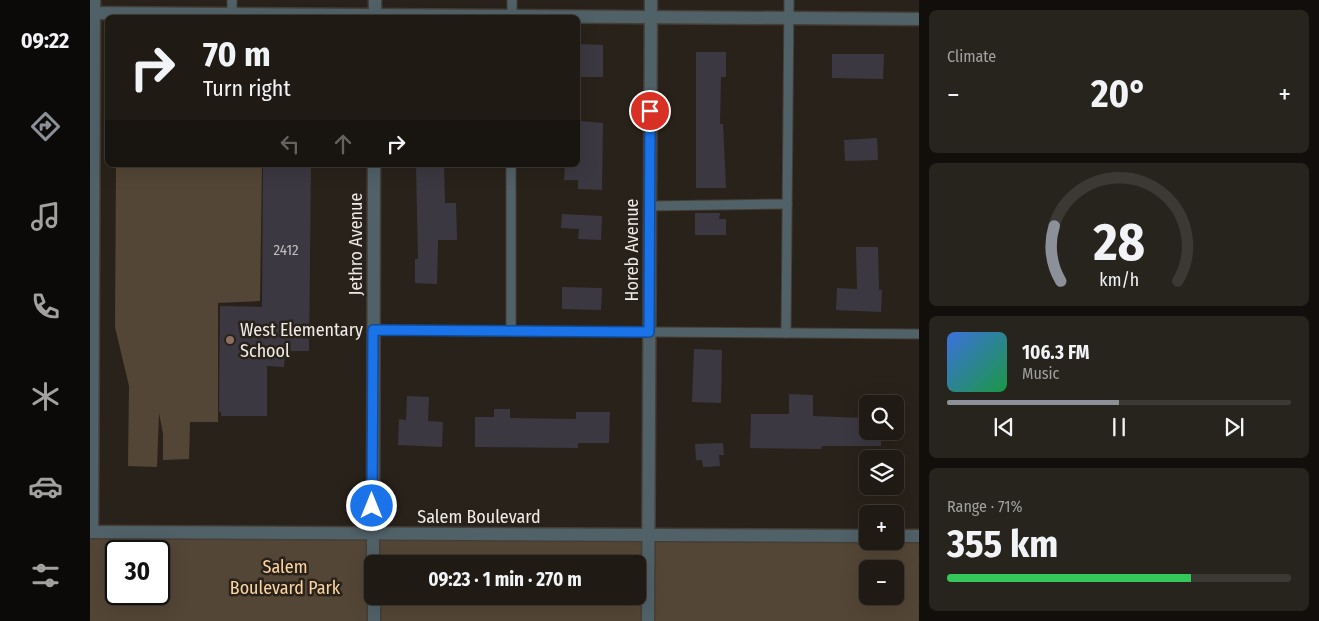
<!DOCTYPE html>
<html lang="en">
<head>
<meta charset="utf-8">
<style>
	body { margin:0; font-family:"Fira Sans Condensed",sans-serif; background:#27231d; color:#f1f3f6; height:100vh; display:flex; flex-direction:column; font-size:19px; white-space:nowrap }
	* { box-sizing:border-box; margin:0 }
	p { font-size:16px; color:#a1a1a0 }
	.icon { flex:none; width:28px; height:28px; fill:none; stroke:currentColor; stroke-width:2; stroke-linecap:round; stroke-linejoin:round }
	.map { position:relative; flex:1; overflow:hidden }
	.panel { display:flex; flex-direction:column; gap:10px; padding:10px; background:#110e0b; width:400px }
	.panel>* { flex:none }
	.top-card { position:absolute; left:15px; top:15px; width:475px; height:152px; border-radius:8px; box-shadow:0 5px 20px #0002,0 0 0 1px #3c3834; background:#1f1a14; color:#f1f3f6; overflow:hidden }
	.controls { position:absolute; left:769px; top:395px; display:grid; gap:10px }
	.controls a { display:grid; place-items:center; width:45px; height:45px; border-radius:8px; background:#1f1a14; box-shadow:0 5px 20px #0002,0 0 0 1px #3c3834; font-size:25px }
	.speed { position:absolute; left:15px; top:540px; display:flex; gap:10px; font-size:25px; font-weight:700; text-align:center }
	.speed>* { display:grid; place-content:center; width:65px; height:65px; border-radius:50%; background:#1f1a14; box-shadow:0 5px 20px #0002,0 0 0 1px #3c3834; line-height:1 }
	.speed .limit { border:2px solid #111; border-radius:8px; background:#fff; color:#111 }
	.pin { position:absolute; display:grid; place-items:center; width:42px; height:42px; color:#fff; margin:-21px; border:2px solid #fff; border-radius:50%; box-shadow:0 1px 5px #0007 }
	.me { position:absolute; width:55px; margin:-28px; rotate:0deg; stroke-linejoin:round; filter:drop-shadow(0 0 4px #0008) }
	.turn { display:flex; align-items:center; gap:18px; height:105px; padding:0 15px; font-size:22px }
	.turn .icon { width:65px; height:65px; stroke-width:2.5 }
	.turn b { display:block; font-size:35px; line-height:42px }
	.lanes { display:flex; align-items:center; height:48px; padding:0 15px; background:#0003; justify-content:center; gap:25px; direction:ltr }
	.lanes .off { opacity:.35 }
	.big { font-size:38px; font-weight:700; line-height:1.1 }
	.panel .tile { flex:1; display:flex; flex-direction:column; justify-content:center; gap:8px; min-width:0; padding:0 18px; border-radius:8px; background:#27231d }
	.panel .dial { align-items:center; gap:0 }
	.dial svg { height:130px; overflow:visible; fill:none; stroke:#3c3834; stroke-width:7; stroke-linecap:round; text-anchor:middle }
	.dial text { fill:#f1f3f6; stroke:none }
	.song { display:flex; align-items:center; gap:15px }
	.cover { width:60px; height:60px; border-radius:8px; background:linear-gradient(135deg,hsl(220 70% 55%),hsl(140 70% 35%)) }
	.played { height:5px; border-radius:2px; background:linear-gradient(90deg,#8c9099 50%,#3c3834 50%) }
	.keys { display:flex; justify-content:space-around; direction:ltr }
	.heat { display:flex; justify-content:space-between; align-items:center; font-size:28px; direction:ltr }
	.charge { height:8px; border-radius:4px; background:linear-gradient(90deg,#34c759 71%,#3c3834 0) }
	.trip { position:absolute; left:274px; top:555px; width:282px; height:50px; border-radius:8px; background:#1f1a14; box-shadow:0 5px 20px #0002,0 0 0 1px #3c3834; font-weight:700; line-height:50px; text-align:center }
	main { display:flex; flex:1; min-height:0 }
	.tabs { display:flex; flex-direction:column; width:90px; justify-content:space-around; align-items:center; background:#0c0a08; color:#a1a1a0 }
	.tabs .icon { width:35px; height:35px }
	.tabs .selected { color:#8c9099 }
	.tabs b { font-size:22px; color:#f1f3f6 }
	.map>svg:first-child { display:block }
</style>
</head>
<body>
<main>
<nav class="tabs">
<b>09:22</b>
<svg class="icon selected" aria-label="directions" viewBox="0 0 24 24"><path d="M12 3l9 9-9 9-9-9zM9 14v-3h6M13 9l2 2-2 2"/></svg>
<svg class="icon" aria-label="music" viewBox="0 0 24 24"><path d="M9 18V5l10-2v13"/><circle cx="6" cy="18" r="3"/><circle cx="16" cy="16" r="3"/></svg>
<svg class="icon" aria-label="phone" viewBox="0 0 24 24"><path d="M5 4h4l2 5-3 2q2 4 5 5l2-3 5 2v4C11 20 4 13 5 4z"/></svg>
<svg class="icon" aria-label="climate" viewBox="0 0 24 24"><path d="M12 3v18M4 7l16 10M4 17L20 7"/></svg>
<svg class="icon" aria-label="car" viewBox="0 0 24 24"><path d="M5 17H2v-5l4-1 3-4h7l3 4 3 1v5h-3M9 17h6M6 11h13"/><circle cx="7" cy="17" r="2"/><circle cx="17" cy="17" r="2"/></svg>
<svg class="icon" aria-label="filters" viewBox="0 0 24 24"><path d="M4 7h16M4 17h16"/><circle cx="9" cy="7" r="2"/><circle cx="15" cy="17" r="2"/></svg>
</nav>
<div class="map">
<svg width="829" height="621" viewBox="0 0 829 621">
	<rect width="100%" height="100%" fill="#29221a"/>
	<g fill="#544636" fill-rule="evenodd">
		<path d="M26,165h146l-2,136 -42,2v119h-28l-1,37 -26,1v-26l-4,-21 -2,54 -29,-1 1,-80 -14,-59z"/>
		<path d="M0,533l778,8h27l24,-5v85h-829zM26,551h43v43h-43zM282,564h266v32h-266zM778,569h27v27h-27z"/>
	</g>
	<g fill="#3c3842">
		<path d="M489,44l24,1v32h-24z"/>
		<path d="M606,52h30v25h-5l-1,47h3l3,64h-30z"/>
		<path d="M742,54h52l-1,25 -51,-1z"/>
		<path d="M490,121l23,2 -1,67 -24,-1v-9h-14l1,-15 13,-1z"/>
		<path d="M787,138l1,22 -33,1 -1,-21z"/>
		<path d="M173,165h48l-2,186h-24l-1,16 -17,-1v50h-46v-4h-2l1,-106 42,1z"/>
		<path d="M326,165h28l1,38h11l1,37h-19l-1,44 -22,-1v-24h3z"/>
		<path d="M605,213h25l-1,6h7v16h-31z"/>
		<path d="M472,214l40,2 -1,24 -23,-1 1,-10 -18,-1z"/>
		<path d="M766,247h22l1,43h3l-1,22 -45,-2 1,-22 20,1z"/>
		<path d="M472,287l40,1 -1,22 -39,-1z"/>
		<path d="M604,349l28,1 -1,53 -29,-1z"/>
		<path d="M699,394l24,1v21l51,2v6h4v7h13v15h-59l-1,3 -71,-1 1,-34h38z"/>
		<path d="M317,396l22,1 -1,24 15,1 -1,25 -44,-2 1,-26 7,1z"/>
		<path d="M404,409h16v9l66,1v-7h34l-1,31h-31v5l-103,-1v-30h19z"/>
		<path d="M633,443l1,12h-5l1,11 -17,1 -1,-7h-6l-1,-16z"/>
	</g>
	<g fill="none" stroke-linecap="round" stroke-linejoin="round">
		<defs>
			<g id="service">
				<path d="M142,14v-14"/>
				<path d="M422,18v-18"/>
				<path d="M560,206l137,-2"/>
				<path d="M283,330l546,4"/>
				<path d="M421,331v-166"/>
				<path d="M696,333l3,-333"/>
			</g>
			<g id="minor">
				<path d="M0,13l829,6"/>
				<path d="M285,18v-18"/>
				<path d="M2,532l2,-532"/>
				<path d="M283,564l1,-399"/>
				<path d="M284,596v25"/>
				<path d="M558,621l3,-621"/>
			</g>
			<g id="tertiary">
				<path d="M0,532l778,4"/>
				<path d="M805,536h24"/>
			</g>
		</defs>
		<use href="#service" stroke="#453e37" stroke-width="11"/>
		<use href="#minor" stroke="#453e37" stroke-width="15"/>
		<use href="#tertiary" stroke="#453e37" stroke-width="15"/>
		<use href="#service" stroke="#516168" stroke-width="9"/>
		<use href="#minor" stroke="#516168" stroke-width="12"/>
		<use href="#tertiary" stroke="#516168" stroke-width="12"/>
	</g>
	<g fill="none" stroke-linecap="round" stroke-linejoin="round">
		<defs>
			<path id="route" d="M282,506l1,-176 276,2 1,-221"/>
		</defs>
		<use href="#route" stroke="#114b97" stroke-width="12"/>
		<use href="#route" stroke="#1a73e8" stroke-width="9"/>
	</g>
	<circle fill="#8d6e63" stroke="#29221a" stroke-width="2" cx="140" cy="340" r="5"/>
	<g text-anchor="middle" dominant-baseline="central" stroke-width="5" stroke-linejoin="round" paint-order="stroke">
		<g font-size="15" fill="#c2bebd">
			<text x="196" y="250">2412</text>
		</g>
		<g font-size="18" fill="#efebe6" stroke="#29221a">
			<text transform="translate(266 244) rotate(-90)">Jethro Avenue</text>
			<text transform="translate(542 250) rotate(-90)">Horeb Avenue</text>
			<text x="389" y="517">Salem Boulevard</text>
		</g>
		<g font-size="18" fill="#efebe6" stroke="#29221a" text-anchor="start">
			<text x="150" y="330">West Elementary<tspan x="150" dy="21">School</tspan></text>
		</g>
		<g font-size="18" fill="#fed4a2" stroke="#29221a">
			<text x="195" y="567">Salem<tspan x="195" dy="21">Boulevard Park</tspan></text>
		</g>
	</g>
</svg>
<div class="controls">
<a><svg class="icon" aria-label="search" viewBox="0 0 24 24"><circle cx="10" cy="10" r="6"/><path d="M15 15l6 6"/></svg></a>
<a><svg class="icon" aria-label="layers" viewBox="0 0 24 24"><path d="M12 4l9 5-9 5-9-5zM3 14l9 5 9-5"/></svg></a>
<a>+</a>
<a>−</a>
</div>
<div class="speed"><div class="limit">30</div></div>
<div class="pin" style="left:560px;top:111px;background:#d93025"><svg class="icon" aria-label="arrive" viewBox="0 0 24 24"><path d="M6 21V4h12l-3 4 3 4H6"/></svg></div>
<svg class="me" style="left:282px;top:506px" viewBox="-20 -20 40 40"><circle r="17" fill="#1a73e8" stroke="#fff" stroke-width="3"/><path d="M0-11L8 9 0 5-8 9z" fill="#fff"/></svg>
<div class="trip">09:23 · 1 min · 270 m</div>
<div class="top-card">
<div class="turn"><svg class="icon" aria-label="right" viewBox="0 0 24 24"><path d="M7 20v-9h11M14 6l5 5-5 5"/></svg><div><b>70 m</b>Turn right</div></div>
<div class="lanes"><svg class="icon off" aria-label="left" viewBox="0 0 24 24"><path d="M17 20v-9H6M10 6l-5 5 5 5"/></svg><svg class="icon off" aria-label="ahead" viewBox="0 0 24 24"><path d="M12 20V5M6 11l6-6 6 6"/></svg><svg class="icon" aria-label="right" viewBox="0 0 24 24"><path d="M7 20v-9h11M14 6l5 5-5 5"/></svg></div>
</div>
</div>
<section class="panel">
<div class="tile"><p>Climate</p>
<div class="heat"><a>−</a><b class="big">20°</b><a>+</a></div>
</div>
<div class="tile dial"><svg viewBox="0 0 100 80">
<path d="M14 69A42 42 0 1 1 86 69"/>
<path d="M14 69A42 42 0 0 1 10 35" stroke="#8c9099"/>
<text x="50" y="56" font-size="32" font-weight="700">28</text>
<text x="50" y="72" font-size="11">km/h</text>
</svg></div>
<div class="tile">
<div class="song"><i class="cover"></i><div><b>106.3 FM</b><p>Music</p></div></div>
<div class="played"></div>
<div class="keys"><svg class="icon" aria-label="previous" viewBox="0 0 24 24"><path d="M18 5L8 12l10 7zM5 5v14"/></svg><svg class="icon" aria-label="pause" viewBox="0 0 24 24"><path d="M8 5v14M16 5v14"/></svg><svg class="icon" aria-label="next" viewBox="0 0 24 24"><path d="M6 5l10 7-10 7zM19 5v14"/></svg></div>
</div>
<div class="tile"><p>Range · 71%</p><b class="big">355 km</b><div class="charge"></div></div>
</section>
</main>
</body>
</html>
